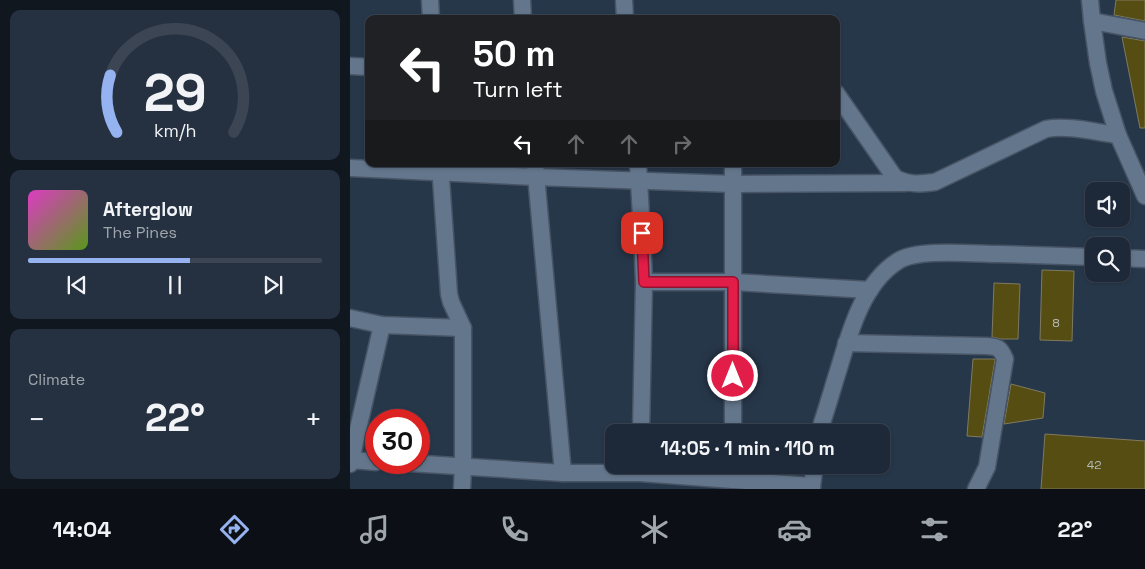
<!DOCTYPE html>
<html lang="en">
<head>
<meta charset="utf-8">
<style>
	body { margin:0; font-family:"Space Grotesk",sans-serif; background:#253140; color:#f1f3f6; height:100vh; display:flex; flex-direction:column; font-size:19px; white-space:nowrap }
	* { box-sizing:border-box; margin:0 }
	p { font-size:16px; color:#a0a6ae }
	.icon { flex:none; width:28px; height:28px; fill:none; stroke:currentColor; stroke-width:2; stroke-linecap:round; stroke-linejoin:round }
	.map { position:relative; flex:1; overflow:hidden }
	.details { display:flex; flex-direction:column; gap:10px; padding:10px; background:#10171f; width:350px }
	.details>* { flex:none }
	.banner { position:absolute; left:15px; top:15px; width:475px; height:152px; border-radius:10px; box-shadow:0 1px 4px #0004,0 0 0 1px #3b4553; background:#202124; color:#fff; overflow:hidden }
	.buttons { position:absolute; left:735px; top:182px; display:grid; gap:10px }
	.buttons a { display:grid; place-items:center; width:45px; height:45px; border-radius:10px; background:#1d2938; box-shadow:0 1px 4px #0004,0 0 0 1px #3b4553; font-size:25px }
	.speed { position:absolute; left:15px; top:409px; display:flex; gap:10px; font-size:25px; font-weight:700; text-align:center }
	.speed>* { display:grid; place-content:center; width:65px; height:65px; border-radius:50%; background:#1d2938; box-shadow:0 1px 4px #0004,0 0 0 1px #3b4553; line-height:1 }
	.speed .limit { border:8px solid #d22; background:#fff; color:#111 }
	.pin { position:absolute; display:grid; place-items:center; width:42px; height:42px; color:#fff; margin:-21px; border-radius:10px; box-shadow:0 2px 8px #0006 }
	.me { position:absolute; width:55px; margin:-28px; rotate:0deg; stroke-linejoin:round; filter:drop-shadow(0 0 4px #0008) }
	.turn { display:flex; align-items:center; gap:18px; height:105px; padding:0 25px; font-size:22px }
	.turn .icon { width:65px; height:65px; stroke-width:2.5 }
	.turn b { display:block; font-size:35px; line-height:42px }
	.lanes { display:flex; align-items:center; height:48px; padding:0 25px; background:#0003; justify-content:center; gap:25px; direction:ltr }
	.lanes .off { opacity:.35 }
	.big { font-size:38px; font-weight:700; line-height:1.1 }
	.details .card { flex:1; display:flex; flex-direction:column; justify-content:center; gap:8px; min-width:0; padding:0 18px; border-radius:10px; background:#253140 }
	.details .dial { align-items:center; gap:0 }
	.dial svg { height:130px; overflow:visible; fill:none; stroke:#3b4553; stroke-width:7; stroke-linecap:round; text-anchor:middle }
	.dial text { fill:#f1f3f6; stroke:none }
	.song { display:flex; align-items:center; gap:15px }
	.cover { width:60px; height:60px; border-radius:8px; background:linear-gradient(135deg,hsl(310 70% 55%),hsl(90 70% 35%)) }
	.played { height:5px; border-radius:2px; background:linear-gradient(90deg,#95b2f1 55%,#3b4553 55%) }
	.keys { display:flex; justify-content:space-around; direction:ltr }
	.heat { display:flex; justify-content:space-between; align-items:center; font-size:28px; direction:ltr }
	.trip { position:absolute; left:255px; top:424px; width:285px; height:50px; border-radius:10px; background:#1d2938; box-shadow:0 1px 4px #0004,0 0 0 1px #3b4553; font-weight:700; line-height:50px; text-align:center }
	.tabs { display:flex; height:80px; justify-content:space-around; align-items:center; background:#0c1016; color:#a0a6ae }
	.tabs .icon { width:35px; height:35px }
	.tabs .selected { color:#95b2f1 }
	.tabs b { font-size:22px; color:#f1f3f6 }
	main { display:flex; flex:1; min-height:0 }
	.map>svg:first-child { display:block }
</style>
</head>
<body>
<main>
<section class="details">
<div class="card dial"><svg viewBox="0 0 100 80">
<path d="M14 69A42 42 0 1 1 86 69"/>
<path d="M14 69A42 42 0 0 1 10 34" stroke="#95b2f1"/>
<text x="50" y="56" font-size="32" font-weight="700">29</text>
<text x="50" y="72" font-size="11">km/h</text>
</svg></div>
<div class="card">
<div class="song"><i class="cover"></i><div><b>Afterglow</b><p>The Pines</p></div></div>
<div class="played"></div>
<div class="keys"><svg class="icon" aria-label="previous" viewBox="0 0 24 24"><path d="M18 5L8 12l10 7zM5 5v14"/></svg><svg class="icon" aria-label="pause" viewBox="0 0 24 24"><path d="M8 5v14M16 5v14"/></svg><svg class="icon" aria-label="next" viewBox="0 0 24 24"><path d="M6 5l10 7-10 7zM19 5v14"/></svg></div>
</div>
<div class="card"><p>Climate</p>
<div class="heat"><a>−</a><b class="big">22°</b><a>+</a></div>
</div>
</section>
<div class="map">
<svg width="795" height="489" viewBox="0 0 795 489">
	<rect width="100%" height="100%" fill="#27374a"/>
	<g fill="#564d13" stroke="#7f7a5f">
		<path d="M766,0h29v21l-31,-6z"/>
		<path d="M772,37l23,4v87h-5z"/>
		<path d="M692,270l32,1 -2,70 -32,-1z"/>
		<path d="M644,283l26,1 -2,55h-17l-9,-2z"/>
		<path d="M623,359h21l1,1 -13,77 -15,-1z"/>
		<path d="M661,384l34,9 -2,25 -39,6z"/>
		<path d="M695,434l100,7v48h-104z"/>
	</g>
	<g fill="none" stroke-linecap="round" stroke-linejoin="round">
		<defs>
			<g id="minor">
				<path d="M80,0l1,19"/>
				<path d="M172,0l1,19"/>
				<path d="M274,0l1,19"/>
				<path d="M740,0l2,21 6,42 6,28 14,44 27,61"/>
				<path d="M742,21l53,10"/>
				<path d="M0,66l19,1"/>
				<path d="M486,93l59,85c15,7 24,6 40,4l111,-53c23,-4 48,3 72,6"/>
				<path d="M90,164l9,130 2,8 12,26v138l-1,23"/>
				<path d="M185,164l28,309"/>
				<path d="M288,164l4,69 2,49 -3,150"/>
				<path d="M383,164v268"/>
				<path d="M0,168l186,9 197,7 173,-1"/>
				<path d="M771,258l24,1"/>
				<path d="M294,282h89l137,8"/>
				<path d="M0,318l32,7 81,3"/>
				<path d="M496,343l140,3c12,1 14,1 19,13l-18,108 -11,22"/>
				<path d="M471,432l1,-9c6,-18 11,-36 17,-55 11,-37 24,-85 59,-107 19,-13 77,-7 101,-7 31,1 63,2 95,3"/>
				<path d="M0,460l26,2"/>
				<path d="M43,462l170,11h77l172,13"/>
				<path d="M0,464l32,-139"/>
				<path d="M383,465v15"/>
				<path d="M462,489v-3l3,-21"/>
			</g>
		</defs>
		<use href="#minor" stroke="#475465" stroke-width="19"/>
		<use href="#minor" stroke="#64768c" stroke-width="16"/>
	</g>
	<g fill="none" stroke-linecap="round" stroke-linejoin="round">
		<defs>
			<path id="route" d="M292,233l2,49h89v94"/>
		</defs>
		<use href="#route" stroke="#92132f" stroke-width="12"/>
		<use href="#route" stroke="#e11d48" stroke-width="9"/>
	</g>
	<g text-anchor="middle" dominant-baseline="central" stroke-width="4" stroke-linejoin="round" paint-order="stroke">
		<g font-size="12" fill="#b6bbb6">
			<text x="706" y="323">8</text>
			<text x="744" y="465">42</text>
		</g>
	</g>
</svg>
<div class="buttons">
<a><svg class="icon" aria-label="sound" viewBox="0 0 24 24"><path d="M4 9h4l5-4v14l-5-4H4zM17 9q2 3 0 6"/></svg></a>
<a><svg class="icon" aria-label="search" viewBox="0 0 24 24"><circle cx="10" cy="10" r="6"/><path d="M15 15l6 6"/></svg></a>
</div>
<div class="speed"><div class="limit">30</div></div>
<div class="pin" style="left:292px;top:233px;background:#d93025"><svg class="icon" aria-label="arrive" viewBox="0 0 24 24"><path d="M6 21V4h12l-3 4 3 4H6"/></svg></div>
<svg class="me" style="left:383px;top:376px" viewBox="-20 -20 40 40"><circle r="17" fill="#e11d48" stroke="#fff" stroke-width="3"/><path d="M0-11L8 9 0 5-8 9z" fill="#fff"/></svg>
<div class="trip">14:05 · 1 min · 110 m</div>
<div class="banner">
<div class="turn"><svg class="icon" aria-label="left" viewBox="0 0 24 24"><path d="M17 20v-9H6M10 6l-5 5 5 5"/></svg><div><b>50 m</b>Turn left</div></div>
<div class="lanes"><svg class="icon" aria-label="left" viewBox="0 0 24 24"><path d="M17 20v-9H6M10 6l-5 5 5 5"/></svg><svg class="icon off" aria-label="ahead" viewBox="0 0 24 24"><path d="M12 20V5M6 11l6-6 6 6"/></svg><svg class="icon off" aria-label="ahead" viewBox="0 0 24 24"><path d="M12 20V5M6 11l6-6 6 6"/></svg><svg class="icon off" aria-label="right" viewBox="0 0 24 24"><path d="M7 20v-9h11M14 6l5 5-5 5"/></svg></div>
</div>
</div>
</main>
<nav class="tabs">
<b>14:04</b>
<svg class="icon selected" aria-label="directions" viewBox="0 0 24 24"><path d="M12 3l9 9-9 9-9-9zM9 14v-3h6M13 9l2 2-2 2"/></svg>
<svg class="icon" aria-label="music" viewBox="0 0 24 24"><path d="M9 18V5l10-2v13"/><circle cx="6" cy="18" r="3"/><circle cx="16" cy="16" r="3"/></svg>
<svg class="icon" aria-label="phone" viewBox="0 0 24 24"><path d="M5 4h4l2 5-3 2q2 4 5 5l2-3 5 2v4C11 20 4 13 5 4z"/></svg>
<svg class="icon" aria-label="climate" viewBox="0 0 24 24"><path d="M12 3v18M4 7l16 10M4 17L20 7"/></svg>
<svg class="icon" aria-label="car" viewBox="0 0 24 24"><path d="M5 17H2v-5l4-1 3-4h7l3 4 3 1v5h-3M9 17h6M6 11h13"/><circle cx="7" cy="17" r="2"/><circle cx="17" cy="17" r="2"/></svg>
<svg class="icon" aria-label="filters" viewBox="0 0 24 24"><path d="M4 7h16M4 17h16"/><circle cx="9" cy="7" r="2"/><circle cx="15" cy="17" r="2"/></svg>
<b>22°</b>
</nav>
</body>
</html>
